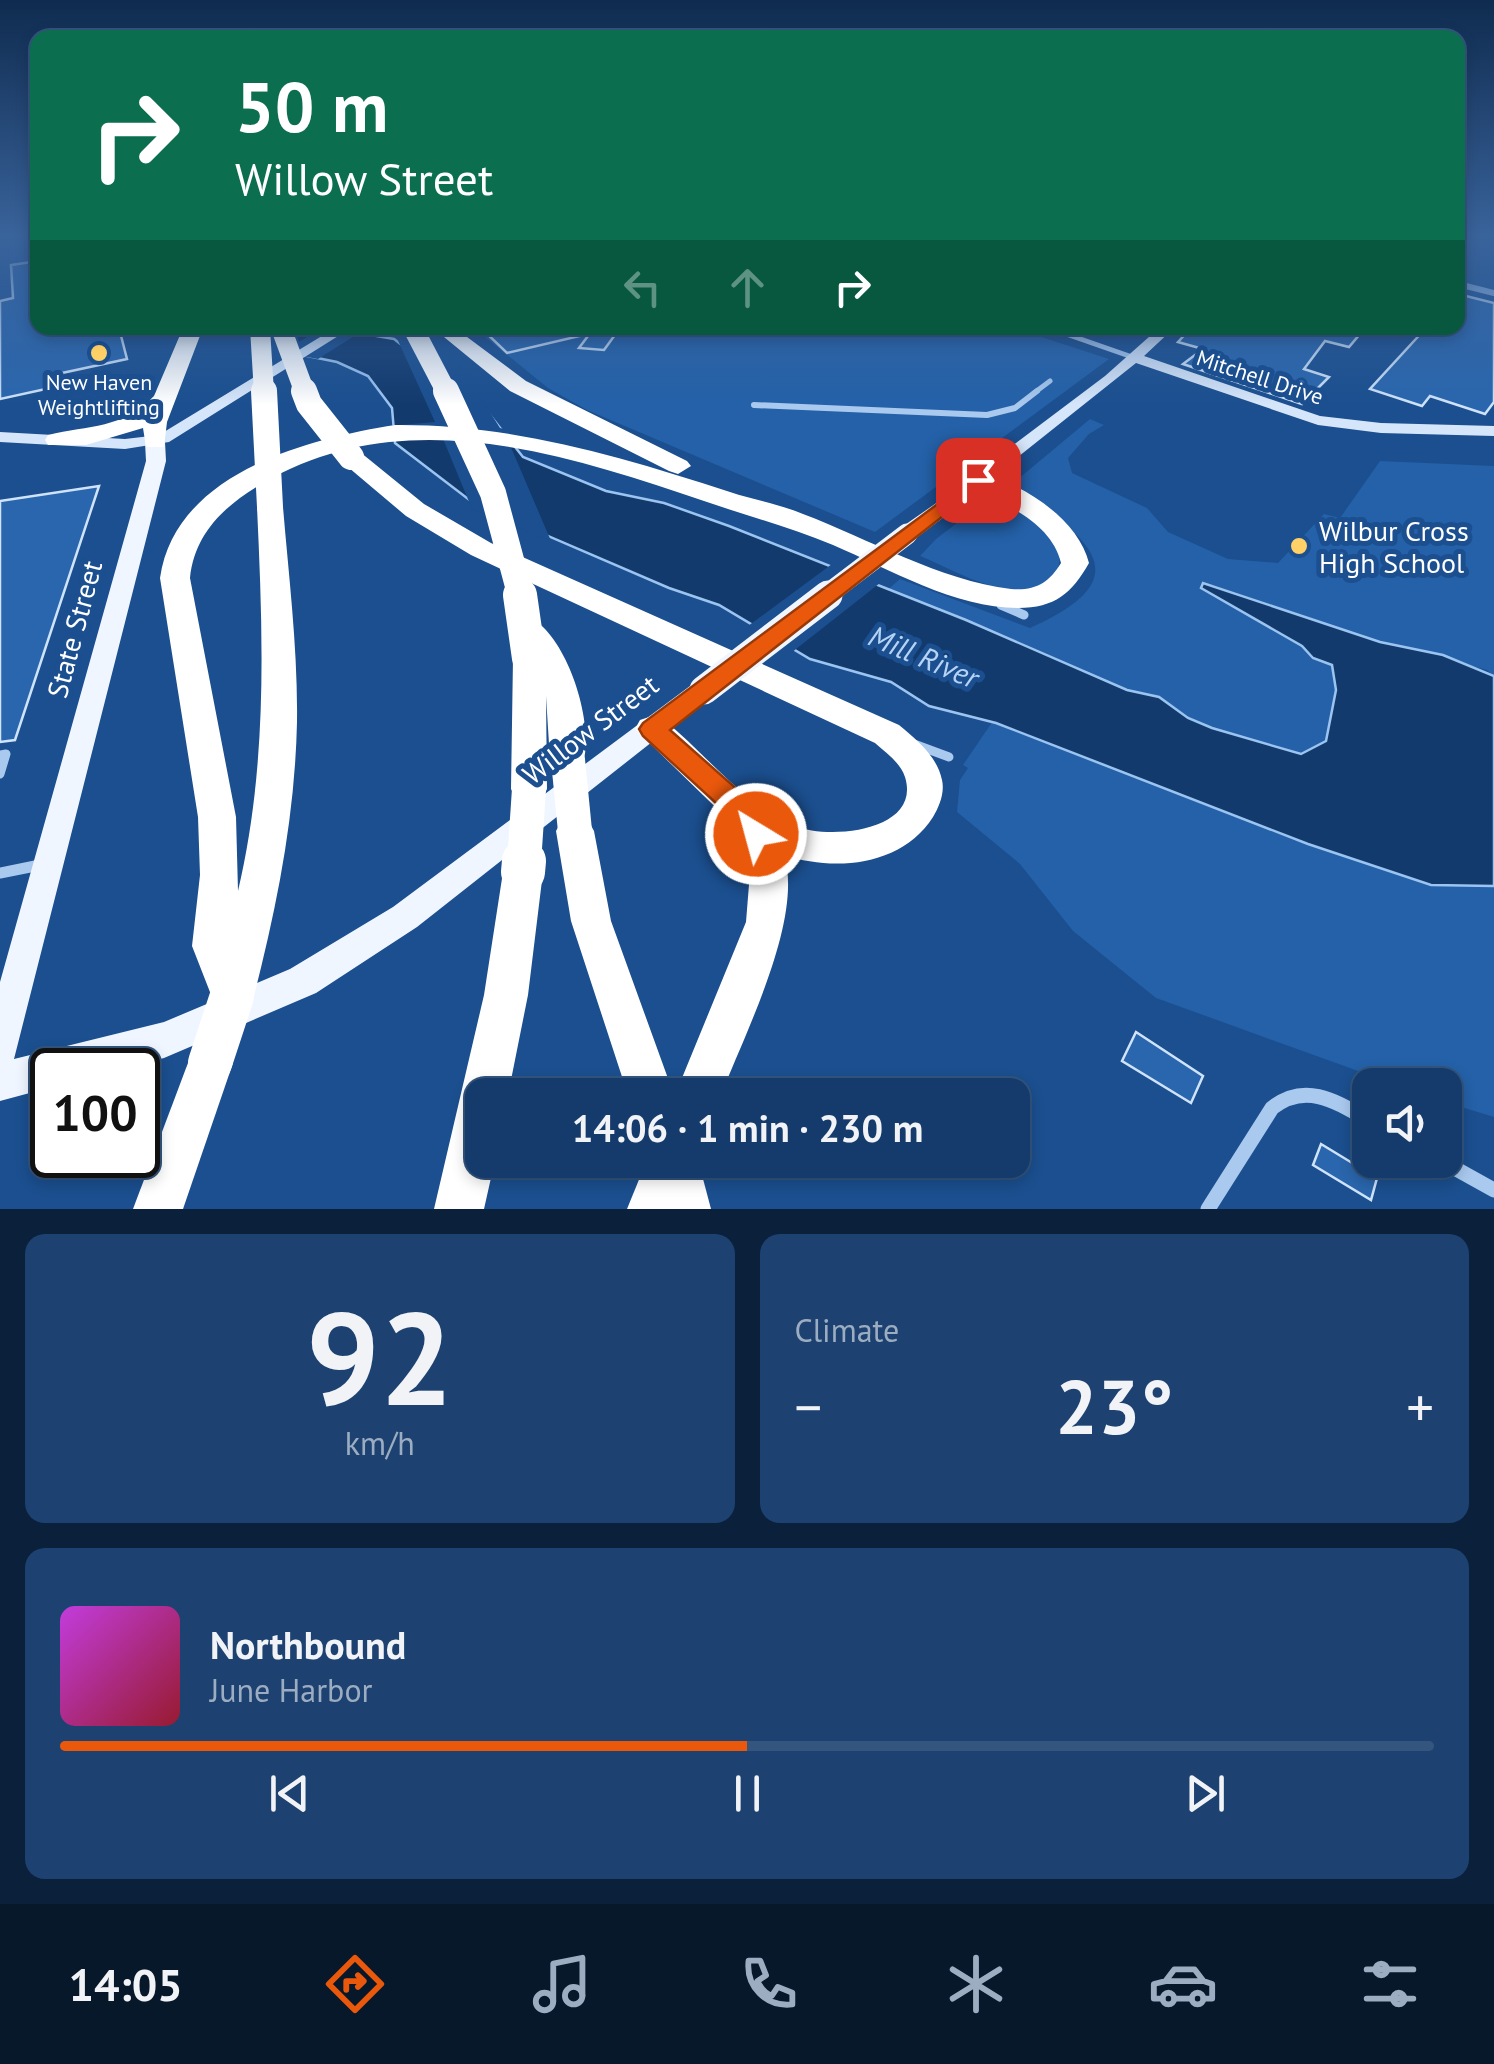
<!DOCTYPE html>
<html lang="en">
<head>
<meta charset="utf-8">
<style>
	body { margin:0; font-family:"PT Sans",sans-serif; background:#1d4271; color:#f1f3f6; height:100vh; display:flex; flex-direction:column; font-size:38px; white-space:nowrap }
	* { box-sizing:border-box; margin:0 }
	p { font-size:32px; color:#9dadc1 }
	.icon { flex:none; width:55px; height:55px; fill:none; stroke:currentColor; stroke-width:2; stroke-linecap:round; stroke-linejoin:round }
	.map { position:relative; height:1209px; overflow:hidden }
	.drawer { display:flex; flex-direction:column; gap:25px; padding:25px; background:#0b203b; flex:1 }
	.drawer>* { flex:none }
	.guide { position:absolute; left:30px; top:30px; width:1435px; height:305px; border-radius:20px; box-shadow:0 5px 15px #0003,0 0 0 2px #33557e; background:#0b6e4f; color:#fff; overflow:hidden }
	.buttons { position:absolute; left:1352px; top:1068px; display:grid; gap:20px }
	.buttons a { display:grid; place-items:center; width:110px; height:110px; border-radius:20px; background:#143b6b; box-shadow:0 5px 15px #0003,0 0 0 2px #33557e; font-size:50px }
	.speed { position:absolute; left:30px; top:1048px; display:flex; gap:20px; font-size:50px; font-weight:700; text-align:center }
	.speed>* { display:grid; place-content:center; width:130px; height:130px; border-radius:50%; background:#143b6b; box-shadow:0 5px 15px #0003,0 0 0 2px #33557e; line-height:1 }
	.speed .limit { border:5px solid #111; border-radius:15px; background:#fff; color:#111 }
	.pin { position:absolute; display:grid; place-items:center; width:85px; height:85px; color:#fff; margin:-42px; border-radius:20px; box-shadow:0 5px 15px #0006 }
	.me { position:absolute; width:110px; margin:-55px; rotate:323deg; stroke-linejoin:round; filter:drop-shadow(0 0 8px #0008) }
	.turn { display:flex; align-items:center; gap:35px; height:210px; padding:0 40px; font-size:45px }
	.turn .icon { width:130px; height:130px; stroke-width:2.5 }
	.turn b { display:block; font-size:70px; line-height:85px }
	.lanes { display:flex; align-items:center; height:95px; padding:0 40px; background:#0003; justify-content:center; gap:50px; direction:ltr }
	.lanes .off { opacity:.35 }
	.big { font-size:75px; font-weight:600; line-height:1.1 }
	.drawer .widget { flex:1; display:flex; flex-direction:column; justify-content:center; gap:15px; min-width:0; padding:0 35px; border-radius:20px; background:#1d4271 }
	.drawer .dial { align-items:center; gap:0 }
	.dial b { font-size:130px; line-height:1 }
	.song { display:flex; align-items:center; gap:30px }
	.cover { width:120px; height:120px; border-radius:15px; background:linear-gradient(135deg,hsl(290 70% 55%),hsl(350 70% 35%)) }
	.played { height:10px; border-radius:5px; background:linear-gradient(90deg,#ea580c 50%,#33557e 50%) }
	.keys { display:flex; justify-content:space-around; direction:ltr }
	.heat { display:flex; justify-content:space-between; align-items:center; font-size:55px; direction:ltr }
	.drawer .tiles { flex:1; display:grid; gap:25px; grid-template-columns:1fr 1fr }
	.widget:last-child { grid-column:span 2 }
	.trip { position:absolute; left:465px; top:1078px; width:565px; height:100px; border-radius:20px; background:#143b6b; box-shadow:0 5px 15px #0003,0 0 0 2px #33557e; font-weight:600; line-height:100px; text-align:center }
	.menu { display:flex; height:160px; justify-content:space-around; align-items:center; background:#08182b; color:#9dadc1 }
	.menu .icon { width:70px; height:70px }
	.menu .active { color:#ea580c }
	.menu b { font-size:45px; color:#f1f3f6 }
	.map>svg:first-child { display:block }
</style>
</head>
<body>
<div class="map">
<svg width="1494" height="1209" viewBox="0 0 1494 1209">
	<rect width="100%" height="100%" fill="#1b4f8f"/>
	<g fill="#2461a8">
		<path d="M474,328h540l95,31 -234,173 -288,-122 -39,-22z"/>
		<path d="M1090,419l14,6 -15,9 -21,24 4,15 75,35 21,24 60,27 50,4 46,-49 16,4 40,-57 114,5v210l-7,-6 -107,-28 -167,-57 -12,2 101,59 11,12 19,7 4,25 -10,51 -25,13 -89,-26 -24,-10 -29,-21 -32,-7 -161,-70 -80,-29 14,-12 130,49c120,-53 51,-94 -19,-143z"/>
		<path d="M991,497c20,6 45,23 59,39 24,29 -1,55 -34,54 -31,-1 -67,-22 -96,-34l16,-17z"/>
		<path d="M1001,709l493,145v263l-49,-15v-17h-48l-241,-87 -83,-67 -53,-67 -63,-52 3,-32 8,-12 -5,-3z"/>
	</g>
	<path fill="#123a6d" stroke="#9cc4f0" stroke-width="2.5" d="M240,328h90l64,11 92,71 37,47 83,34 58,12 65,23 237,94 161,70 32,7 29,21 24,10 89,26 25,-13 10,-51 -4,-25 -19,-7 -11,-12 -101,-58 2,-5 177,59 63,13 51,21v210l-63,-1 -123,-41 -312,-121 -67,-17 -38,-24 -81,-23 -91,-54 -50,-17 -193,-83 -81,-62 -3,-35 -24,-32 -31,-14 -59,-12z"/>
	<g fill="#1b4f8f">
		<path d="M235,328h60l4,14 23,-14 37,5 -41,26 -16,-3v4l-52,-4 -10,-11z"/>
		<path d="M395,334l17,10 32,2 13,14 43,68 8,2 14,17 -12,-2 41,96 -79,-32 -31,-75 -52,3 -1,-11 47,-4z"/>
		<path d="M832,564l48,19 -89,70 -43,-27z"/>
	</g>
	<g fill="#2a66ad" stroke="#cfe3fa" stroke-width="2.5">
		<path d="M38,261v67h81l8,31 -65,14 2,12 -64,14v-98l13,-3 -2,-33z"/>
		<path d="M1458,294l36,9v99l-9,12 -55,-18 -8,10 -52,-17 56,-61h32z"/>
		<path d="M481,328h107v6l-81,19z"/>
		<path d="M594,328h26l-16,22 -25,-2z"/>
		<path d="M1191,328h174l-16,19 -24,-6 -21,28 25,8 -27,27 -119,-40 20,-15 -25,-7z"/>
		<path d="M99,486l-84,254 -15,2v-241z"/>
		<path d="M1136,1032l67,44 -12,27 -69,-42z"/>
		<path d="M1321,1144l56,34 -6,22 -58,-35z"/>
	</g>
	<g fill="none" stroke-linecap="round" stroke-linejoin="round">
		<g stroke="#a9c9ee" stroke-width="5">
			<path d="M1049,328l86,30"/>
			<path d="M1034,393l16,-12"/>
		</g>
		<path stroke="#a9c9ee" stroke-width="6" d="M754,405l233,10 28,-7 22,-17"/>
		<g stroke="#a9c9ee" stroke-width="9">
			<path d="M1001,605l23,10"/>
			<path d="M914,744l35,13"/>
			<path d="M0,755l6,-1 -6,20"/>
		</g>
		<path stroke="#a9c9ee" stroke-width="11" d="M0,873l40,-8"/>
		<path stroke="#a9c9ee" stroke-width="6" d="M1458,284l36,9"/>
		<g stroke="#a9c9ee" stroke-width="15">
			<path d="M1440,1160l54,30"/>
			<path d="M1208,1209l64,-101c34,-27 65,-6 98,13"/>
		</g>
		<g fill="#d6e6fa" fill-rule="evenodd">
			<path d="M335,328h16l-182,114 -44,7 -125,-7v-10l125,7 34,-4z"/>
			<path d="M1159,328h15l-30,28 176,60 61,7 113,3v10l-113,-3 -63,-8 -182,-62 -152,121h-12l-3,-4 3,-4 133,-100z"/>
		</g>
		<g fill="#f0f6ff" fill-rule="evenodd">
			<path d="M155,436l10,6 1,19 -152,598 150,-37 126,-53 103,-62 301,-224h20l4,7 -301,237 -101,66 -152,65 -46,12h-66v17l-52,14v-119l146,-521 -1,-19z"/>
			<path d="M978,474l8,1 3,5 -3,5 -71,54h-16l-4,-5 4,-5z"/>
		</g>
		<g fill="#fff" fill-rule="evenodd">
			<path d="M183,328h20l-36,94 -3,25h-18l-3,-19 -57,17h-38l-3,-5 3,-5c41,-10 75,-6 106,-39z"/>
			<path d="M433,328h22l71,53 161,80 4,5 -13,8 -9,-3 -159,-80z"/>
			<path d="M395,425c117,-1 224,31 335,67 24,8 49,12 73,22 66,25 136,66 208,75 24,2 38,-6 50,-26 -10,-42 -58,-59 -92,-78l-4,-5 13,-8c43,11 100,46 111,91 -17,30 -34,45 -71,45 -63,0 -129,-39 -185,-63 -43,-18 -86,-29 -129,-44 -139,-47 -294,-98 -432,-23 -41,22 -77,51 -82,100l46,239 2,74c30,-128 25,-254 19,-384l13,-8 13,8c6,72 15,143 14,215 -2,94 -20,184 -43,274l-7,14 -15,6 -15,-6 -25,-64 8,-71 -2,-58 -38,-239c15,-105 147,-139 235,-153z"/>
			<path d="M351,450l9,2 64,52 67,39 408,182c18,15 38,31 43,55 3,13 -3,27 -9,37 -31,49 -98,55 -149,38 20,63 -39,178 -63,240h-46l71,-173 4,-50 -12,-43 -103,-100 5,-9 12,-4 12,4c42,34 80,85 131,106 33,14 127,6 110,-49 -5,-15 -19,-24 -30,-34l-404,-188 -65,-39 -64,-54 -3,-5z"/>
			<path d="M525,616c41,11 75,118 55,153l-12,4 -12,-4 -6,-9 -4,-64 1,93 -5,10 -13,4 -13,-4 -5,-10 2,-131 5,-8 8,-2 -16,-22 4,-7z"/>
			<path d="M575,816l13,4 6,11 17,90 63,174h-46l-57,-174 -15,-90 6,-11z"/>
			<path d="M523,856l14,4 6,12 -15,123 -20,100h-26v65h13l-11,49h-50l50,-214 19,-123 6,-12z"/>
			<path d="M210,1041l16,6 7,16 -50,146h-50l61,-162z"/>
			<path d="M647,1160h51l13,49h-84z"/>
		</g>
		<path stroke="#f0f6ff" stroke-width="21" d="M824,597l83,-63"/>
		<path stroke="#f0f6ff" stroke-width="29" d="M704,690l124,-95"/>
		<g stroke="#fff" stroke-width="20">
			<path d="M260,328l4,65"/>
			<path d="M281,328l24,65"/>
			<path d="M413,328l34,65"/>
		</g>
		<g stroke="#fff" stroke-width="26">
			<path d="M264,391l6,116"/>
			<path d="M304,391l5,13 42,53"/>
			<path d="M446,391l47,102 28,104"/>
		</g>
		<g stroke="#fff" stroke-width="34">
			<path d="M520,595l9,63"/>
			<path d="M568,760l7,71"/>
			<path d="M524,863l5,-74"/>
		</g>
		<g stroke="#fff" stroke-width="44">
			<path d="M523,872l1,-11"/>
			<path d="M210,1063l22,-67"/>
		</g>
	</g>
	<linearGradient id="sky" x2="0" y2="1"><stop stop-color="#0f2b4f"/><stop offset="0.58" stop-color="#39639b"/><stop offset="1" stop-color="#39639b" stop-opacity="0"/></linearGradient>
	<rect width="1494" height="405" fill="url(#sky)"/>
	<path fill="#ea580c" stroke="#983908" stroke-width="2.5" d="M978,474l9,6 -3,4 -314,246 95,84 5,20 -4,8 -10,4 -10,-4 -5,-16 -98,-90 -4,-7 4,-6z"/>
	<g fill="#ffd166" stroke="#1b4f8f" stroke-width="4">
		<circle cx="99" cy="353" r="10"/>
		<circle cx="1299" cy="546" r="10"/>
	</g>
	<g text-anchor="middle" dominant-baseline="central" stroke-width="10" stroke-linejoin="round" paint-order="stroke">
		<g font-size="22" fill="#fff" stroke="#1b4f8f">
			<text transform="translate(1260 377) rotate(18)">Mitchell Drive</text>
		</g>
		<g font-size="22" fill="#fff" stroke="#1b4f8f">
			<text x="99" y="382">New Haven<tspan x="99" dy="25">Weightlifting</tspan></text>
		</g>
		<g font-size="28" fill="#fff" stroke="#1b4f8f" text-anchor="start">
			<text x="1319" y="530">Wilbur Cross<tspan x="1319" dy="32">High School</tspan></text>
		</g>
		<g font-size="28" fill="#fff" stroke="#1b4f8f">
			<text transform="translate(74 629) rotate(-75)">State Street</text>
			<text transform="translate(590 729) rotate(-37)">Willow Street</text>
		</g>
		<g font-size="30" font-style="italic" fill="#b5d3f5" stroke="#1b4f8f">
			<text transform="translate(924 656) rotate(23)">Mill River</text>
		</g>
	</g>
</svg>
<div class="buttons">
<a><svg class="icon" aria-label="sound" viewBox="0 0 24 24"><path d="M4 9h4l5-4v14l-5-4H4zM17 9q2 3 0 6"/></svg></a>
</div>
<div class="speed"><div class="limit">100</div></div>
<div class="pin" style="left:978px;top:480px;background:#d93025"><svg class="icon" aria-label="arrive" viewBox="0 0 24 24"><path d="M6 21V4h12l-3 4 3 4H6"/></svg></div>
<svg class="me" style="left:756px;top:834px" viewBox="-20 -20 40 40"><circle r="17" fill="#ea580c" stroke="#fff" stroke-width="3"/><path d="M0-11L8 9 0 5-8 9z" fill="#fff"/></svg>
<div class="trip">14:06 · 1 min · 230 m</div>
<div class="guide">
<div class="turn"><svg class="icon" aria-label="right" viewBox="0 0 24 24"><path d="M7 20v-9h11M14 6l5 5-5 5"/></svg><div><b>50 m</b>Willow Street</div></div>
<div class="lanes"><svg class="icon off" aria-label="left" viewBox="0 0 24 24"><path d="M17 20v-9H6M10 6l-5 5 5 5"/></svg><svg class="icon off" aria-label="ahead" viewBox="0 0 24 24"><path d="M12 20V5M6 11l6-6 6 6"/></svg><svg class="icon" aria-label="right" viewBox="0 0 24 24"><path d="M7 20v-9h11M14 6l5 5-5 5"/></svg></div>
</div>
</div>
<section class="drawer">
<div class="tiles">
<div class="widget dial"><b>92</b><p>km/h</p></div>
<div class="widget"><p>Climate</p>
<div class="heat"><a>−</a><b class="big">23°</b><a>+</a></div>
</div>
<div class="widget">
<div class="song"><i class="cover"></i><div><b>Northbound</b><p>June Harbor</p></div></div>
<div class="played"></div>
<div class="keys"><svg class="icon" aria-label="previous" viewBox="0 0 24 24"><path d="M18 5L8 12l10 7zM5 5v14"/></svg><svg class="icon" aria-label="pause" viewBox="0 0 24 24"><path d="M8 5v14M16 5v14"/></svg><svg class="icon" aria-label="next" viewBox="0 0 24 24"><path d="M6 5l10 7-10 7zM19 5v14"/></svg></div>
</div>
</div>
</section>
<nav class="menu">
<b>14:05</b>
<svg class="icon active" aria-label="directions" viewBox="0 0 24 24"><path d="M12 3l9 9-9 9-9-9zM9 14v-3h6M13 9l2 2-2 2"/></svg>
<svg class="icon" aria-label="music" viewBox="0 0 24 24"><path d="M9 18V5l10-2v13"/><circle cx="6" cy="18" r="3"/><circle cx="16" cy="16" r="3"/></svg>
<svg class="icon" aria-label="phone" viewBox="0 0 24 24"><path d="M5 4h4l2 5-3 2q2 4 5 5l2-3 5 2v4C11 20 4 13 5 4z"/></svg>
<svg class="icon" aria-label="climate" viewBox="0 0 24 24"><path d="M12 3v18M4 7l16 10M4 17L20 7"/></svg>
<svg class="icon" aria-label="car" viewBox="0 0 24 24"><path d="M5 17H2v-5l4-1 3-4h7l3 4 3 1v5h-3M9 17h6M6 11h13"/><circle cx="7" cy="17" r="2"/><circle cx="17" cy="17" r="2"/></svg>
<svg class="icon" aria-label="filters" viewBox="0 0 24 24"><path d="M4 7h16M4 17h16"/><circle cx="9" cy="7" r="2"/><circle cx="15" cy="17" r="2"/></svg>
</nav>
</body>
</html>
